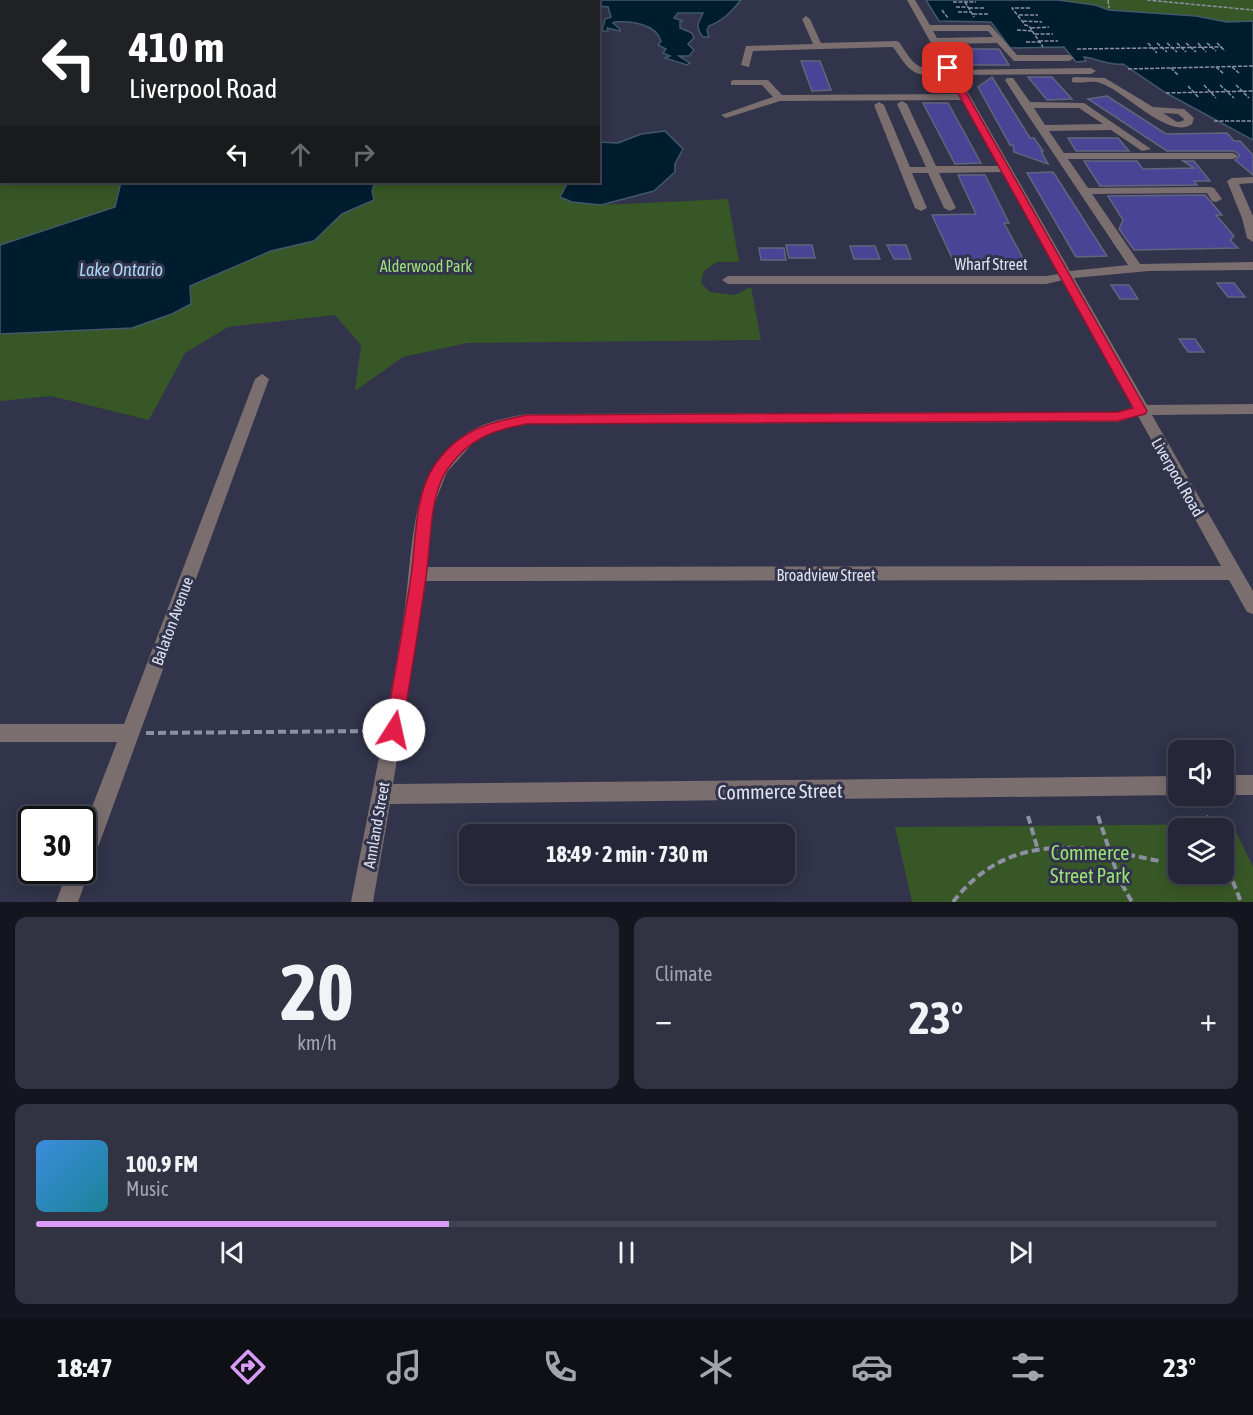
<!DOCTYPE html>
<html lang="en">
<head>
<meta charset="utf-8">
<style>
	body { margin:0; font-family:"Asap Condensed",sans-serif; background:#313343; color:#f1f3f6; height:100vh; display:flex; flex-direction:column; font-size:22px; white-space:nowrap }
	* { box-sizing:border-box; margin:0 }
	p { font-size:20px; color:#a3a5ae }
	.icon { flex:none; width:33px; height:33px; fill:none; stroke:currentColor; stroke-width:2; stroke-linecap:round; stroke-linejoin:round }
	.map { position:relative; height:902px; overflow:hidden }
	.drawer { display:flex; flex-direction:column; gap:15px; padding:15px; background:#14151f; flex:1 }
	.drawer>* { flex:none }
	.hud { position:absolute; left:0px; top:0px; width:600px; height:183px; box-shadow:0 3px 15px #0003,0 0 0 2px #424453; background:#202124; color:#fff; overflow:hidden }
	.buttons { position:absolute; left:1168px; top:740px; display:grid; gap:12px }
	.buttons a { display:grid; place-items:center; width:66px; height:66px; border-radius:12px; background:#252738; box-shadow:0 3px 15px #0003,0 0 0 2px #424453; font-size:30px }
	.speed { position:absolute; left:18px; top:806px; display:flex; gap:12px; font-size:30px; font-weight:700; text-align:center }
	.speed>* { display:grid; place-content:center; width:78px; height:78px; border-radius:50%; background:#252738; box-shadow:0 3px 15px #0003,0 0 0 2px #424453; line-height:1 }
	.speed .limit { border:3px solid #111; border-radius:9px; background:#fff; color:#111 }
	.pin { position:absolute; display:grid; place-items:center; width:51px; height:51px; color:#fff; margin:-26px; border-radius:12px; box-shadow:0 3px 9px #0006 }
	.me { position:absolute; width:66px; margin:-33px; rotate:10deg; stroke-linejoin:round; filter:drop-shadow(0 0 4px #0008) }
	.turn { display:flex; align-items:center; gap:21px; height:126px; padding:0 30px; font-size:27px }
	.turn .icon { width:78px; height:78px; stroke-width:2.5 }
	.turn b { display:block; font-size:42px; line-height:51px }
	.lanes { display:flex; align-items:center; height:57px; padding:0 30px; background:#0003; justify-content:center; gap:30px; direction:ltr }
	.lanes .off { opacity:.35 }
	.big { font-size:45px; font-weight:700; line-height:1.1 }
	.drawer .card { flex:1; display:flex; flex-direction:column; justify-content:center; gap:9px; min-width:0; padding:0 21px; border-radius:12px; background:#313343 }
	.drawer .dial { align-items:center; gap:0 }
	.dial b { font-size:78px; line-height:1 }
	.song { display:flex; align-items:center; gap:18px }
	.cover { width:72px; height:72px; border-radius:9px; background:linear-gradient(135deg,hsl(210 70% 55%),hsl(190 70% 35%)) }
	.played { height:6px; border-radius:3px; background:linear-gradient(90deg,#d89bf8 35%,#424453 35%) }
	.keys { display:flex; justify-content:space-around; direction:ltr }
	.heat { display:flex; justify-content:space-between; align-items:center; font-size:33px; direction:ltr }
	.drawer .tiles { flex:1; display:grid; gap:15px; grid-template-columns:1fr 1fr }
	.card:last-child { grid-column:span 2 }
	.trip { position:absolute; left:459px; top:824px; width:336px; height:60px; border-radius:12px; background:#252738; box-shadow:0 3px 15px #0003,0 0 0 2px #424453; font-weight:700; line-height:60px; text-align:center }
	.tabs { display:flex; height:96px; justify-content:space-around; align-items:center; background:#0f1016; color:#a3a5ae }
	.tabs .icon { width:42px; height:42px }
	.tabs .current { color:#d89bf8 }
	.tabs b { font-size:27px; color:#f1f3f6 }
	.map>svg:first-child { display:block }
</style>
</head>
<body>
<div class="map">
<svg width="1253" height="902" viewBox="0 0 1253 902">
	<rect width="100%" height="100%" fill="#31344a"/>
	<g fill="#385726" fill-rule="evenodd">
		<path d="M0,0h231l-229,2v180h166l-9,15 -159,53z"/>
		<path d="M1058,0h195v21l-26,1 -31,-6 -87,-6 -14,-5z"/>
		<path d="M376,182h192l-8,14 41,9 127,-6 11,63h-22l-13,9 -3,12 9,9 25,3 16,-8 10,53 -294,3 -64,14 -48,34 6,-46 -26,-30 -107,12 -43,26 -36,67 -98,-24 -51,5v-67l190,-48 81,-35 43,-10 28,-27 31,-14 -1,-10z"/>
		<path d="M1232,824l21,43v35h-341l-17,-75zM1179,828h45v45h-45z"/>
	</g>
	<g fill="#001d30" stroke="#43586a" stroke-width="1.5">
		<path d="M214,0h246l3,1h-252z"/>
		<path d="M587,0h154c-10,12 -17,20 -32,26l-2,4 2,7h-6c-8,-10 -5,-14 0,-24h-25l-4,5 9,3h-3v7l12,5 2,5 -6,6 6,6 -5,6h-10l11,7 -3,2 -22,-7 5,-2 -7,-3 3,-4 -8,-4 3,-4c-5,-17 -29,-20 -46,-19l-2,1 7,6v2l-13,-3 1,3h-6l3,-12 6,-2 -3,-10 -9,-1 -1,-4 -13,-1z"/>
		<path d="M926,0h132l37,5 14,5 87,6 31,6 26,-1v119l-87,-47 -43,-29c-14,2 -24,-5 -39,-7l2,4 -10,1 -12,-15 -54,1 -19,-26 -52,-1z"/>
		<path d="M665,131l18,18 -8,15v8l-21,19 -53,14 -29,-3 -12,-5 8,-15h30l1,-40 19,1 23,-9z"/>
		<path d="M121,182h254l-3,9 2,9 -32,14 -28,27 -43,10 -81,35 1,18 -19,10 -40,14 -132,6v-89l115,-38z"/>
	</g>
	<g fill="#494495" stroke="#63657d" stroke-width="1.5">
		<path d="M963,49h36l10,16h-37z"/>
		<path d="M801,61h19l11,29 -19,1z"/>
		<path d="M992,77l38,61h4l9,13h-2l7,13 -34,-12 -1,-7h-3l-32,-58z"/>
		<path d="M1028,77h24l20,22 -25,1z"/>
		<path d="M1107,96l59,38 61,-1 7,8h6l13,14v20l-18,-15 5,-5 -6,-4h-67l-79,-52z"/>
		<path d="M923,103h25l33,60 -26,1z"/>
		<path d="M1068,138h50l11,13h-53z"/>
		<path d="M1084,161h53l6,8 51,-1 -11,-7h11l16,20h-16l3,4 -97,1z"/>
		<path d="M1053,172l4,6 50,78 -31,1 -49,-84z"/>
		<path d="M958,175h27l24,48h-5l21,39 -73,-4 -20,-43 44,-1z"/>
		<path d="M1205,195l17,20h-6l18,21 -4,4 8,8 -104,2 -15,-21 4,-9 -15,-24z"/>
		<path d="M786,245h26l3,13h-26z"/>
		<path d="M887,245h19l5,14h-17z"/>
		<path d="M850,246h25l5,13h-26z"/>
		<path d="M759,248h25l2,12h-25z"/>
		<path d="M1217,283h17l11,14h-17z"/>
		<path d="M1111,285h18l9,14h-18z"/>
		<path d="M1179,339h16l9,13h-16z"/>
	</g>
	<g fill="none" stroke-linecap="round" stroke-linejoin="round">
		<g stroke="#8d90a2" stroke-width="1.5" stroke-dasharray="4 1.5" stroke-linecap="butt">
			<path d="M1108,0l1,8"/>
			<path d="M1147,0l106,10"/>
			<path d="M144,2l2,-2"/>
			<path d="M953,2h23"/>
			<path d="M965,2l9,15"/>
			<path d="M956,7h12"/>
			<path d="M969,8h16"/>
			<path d="M1030,8h-18l13,17 4,1 14,21"/>
			<path d="M942,10l6,8"/>
			<path d="M958,12h13"/>
			<path d="M973,14h15"/>
			<path d="M1019,15h19"/>
			<path d="M1023,21l19,1"/>
			<path d="M1031,28l18,-1"/>
			<path d="M1017,30l16,1"/>
			<path d="M1035,34h18"/>
			<path d="M1039,41h19"/>
			<path d="M1026,42h14"/>
			<path d="M1148,43l9,10"/>
			<path d="M1157,43l10,9"/>
			<path d="M1167,43l10,9"/>
			<path d="M1177,43l9,9"/>
			<path d="M1186,43l10,9"/>
			<path d="M1198,43l8,9"/>
			<path d="M1207,43l9,8"/>
			<path d="M1217,43l8,8"/>
			<path d="M1077,49l145,-2"/>
			<path d="M1216,67l8,7"/>
			<path d="M1232,67l7,6"/>
			<path d="M1171,68l7,7"/>
			<path d="M1128,69l125,-3"/>
			<path d="M1204,85l12,13"/>
			<path d="M1220,85l14,13"/>
			<path d="M1236,85l13,13"/>
			<path d="M1188,86l11,12"/>
			<path d="M1166,93l87,-2"/>
			<path d="M1214,121h39"/>
		</g>
		<g stroke="#8d90a2" stroke-width="4" stroke-dasharray="8 4" stroke-linecap="butt">
			<path d="M146,733l231,-2"/>
			<path d="M1028,816l10,34"/>
			<path d="M1098,816l21,63 13,23"/>
			<path d="M1206,816l5,12"/>
			<path d="M1224,859l17,43"/>
			<path d="M953,902c55,-71 128,-58 206,-41"/>
		</g>
		<g fill="#7b6e6f" fill-rule="evenodd">
			<path d="M907,0h8l15,25h60l27,30h52l5,3 -5,3h-55l-17,-18 -57,1 15,26 136,-2 5,3 -5,3 -133,1 112,196 58,-6 -107,-160 -16,-25 2,-2h6l17,24 54,1 67,46 -9,2 -31,-21 -62,1 15,22h169l5,3 -5,3h-165l20,29 122,-1 4,1 8,11 -6,3 -4,-1 -5,-8 -115,1 48,70 113,-2v8l-104,1 -75,7 73,127 106,-1v10l-101,1 101,176v23l-6,-2 -18,-32 -803,1 -33,203 786,-8 2,19 -791,9 -17,98h-22c18,-95 38,-191 53,-287 6,-39 7,-119 31,-150 26,-36 50,-44 92,-51l591,-2 15,-5 -70,-127 -17,4h-318l-6,-4 6,-4h318l13,-2 -56,-102 -64,1 17,35 -6,3 -6,-3 -16,-35h-16l15,35 -6,3 -6,-3 -41,-103 5,-3 5,3 26,62h16l-29,-63 5,-3 5,3 29,62h63l-37,-66 -182,1 -54,17 -5,-3 52,-18 -11,-12h-31v-4l3,-1h34l14,15 177,-1 -10,-19c-36,1 -36,1 -56,-28l-140,4 -4,16 -8,-2 5,-19 67,-2 -11,-25 4,-3 4,3 11,24 75,-2 3,1c16,24 17,28 47,28zM933,31h55l5,6 -56,1zM1034,108h45l24,16 -58,1zM1138,416l83,150 -794,1 7,-62 13,-33 27,-30 24,-13 29,-5 591,-2z"/>
			<path d="M1075,77l30,1 48,29 31,2 10,9 -2,6c-23,17 -68,-34 -92,-41 -8,-3 -19,1 -28,-1v-4zM1163,113l15,1 6,5 -1,2 -6,1z"/>
			<path d="M1253,177v6l-14,1 14,32v26l-6,-4 -5,-20 -15,-37 5,-3z"/>
			<path d="M262,374l7,5 -191,523h-22l12,-32h14v-37l35,-91h-117v-18h124l131,-345z"/>
			<rect x="1224" y="775" width="29" height="20"/>
		</g>
	</g>
	<path fill="#e11d48" stroke="#92132f" stroke-width="1.5" d="M945,66l7,2 195,343 -2,3 -27,7 -591,3c-35,6 -60,16 -80,46 -18,26 -16,76 -21,107 -7,51 -16,102 -24,153l-2,6 -6,3 -7,-3 -2,-6c9,-51 18,-102 26,-153 5,-35 3,-81 23,-111 23,-35 54,-44 93,-51l591,-3 15,-4 -189,-340z"/>
	<g text-anchor="middle" dominant-baseline="central" stroke-width="6" stroke-linejoin="round" paint-order="stroke">
		<g font-size="16" fill="#dfe2f0" stroke="#31344a">
			<text x="991" y="264">Wharf Street</text>
			<text transform="translate(1178 477) rotate(60)">Liverpool Road</text>
			<text x="826" y="575">Broadview Street</text>
			<text transform="translate(172 621) rotate(-70)">Balaton Avenue</text>
			<text transform="translate(376 825) rotate(-80)">Annland Street</text>
		</g>
		<g font-size="16" fill="#9de274" stroke="#31344a">
			<text x="426" y="266">Alderwood Park</text>
		</g>
		<g font-size="18" font-style="italic" fill="#abd6f6" stroke="#31344a">
			<text x="121" y="269">Lake Ontario</text>
		</g>
		<g font-size="20" fill="#dfe2f0" stroke="#31344a">
			<text transform="translate(780 791) rotate(-1)">Commerce Street</text>
		</g>
		<g font-size="20" fill="#9de274" stroke="#31344a">
			<text x="1090" y="852">Commerce<tspan x="1090" dy="23">Street Park</tspan></text>
		</g>
	</g>
</svg>
<div class="buttons">
<a><svg class="icon" aria-label="sound" viewBox="0 0 24 24"><path d="M4 9h4l5-4v14l-5-4H4zM17 9q2 3 0 6"/></svg></a>
<a><svg class="icon" aria-label="layers" viewBox="0 0 24 24"><path d="M12 4l9 5-9 5-9-5zM3 14l9 5 9-5"/></svg></a>
</div>
<div class="speed"><div class="limit">30</div></div>
<div class="pin" style="left:948px;top:68px;background:#d93025"><svg class="icon" aria-label="arrive" viewBox="0 0 24 24"><path d="M6 21V4h12l-3 4 3 4H6"/></svg></div>
<svg class="me" style="left:394px;top:730px" viewBox="-20 -20 40 40"><circle r="19" fill="#fff"/><path d="M0-13L10 11 0 6-10 11z" fill="#e11d48"/></svg>
<div class="trip">18:49 · 2 min · 730 m</div>
<div class="hud">
<div class="turn"><svg class="icon" aria-label="left" viewBox="0 0 24 24"><path d="M17 20v-9H6M10 6l-5 5 5 5"/></svg><div><b>410 m</b>Liverpool Road</div></div>
<div class="lanes"><svg class="icon" aria-label="left" viewBox="0 0 24 24"><path d="M17 20v-9H6M10 6l-5 5 5 5"/></svg><svg class="icon off" aria-label="ahead" viewBox="0 0 24 24"><path d="M12 20V5M6 11l6-6 6 6"/></svg><svg class="icon off" aria-label="right" viewBox="0 0 24 24"><path d="M7 20v-9h11M14 6l5 5-5 5"/></svg></div>
</div>
</div>
<section class="drawer">
<div class="tiles">
<div class="card dial"><b>20</b><p>km/h</p></div>
<div class="card"><p>Climate</p>
<div class="heat"><a>−</a><b class="big">23°</b><a>+</a></div>
</div>
<div class="card">
<div class="song"><i class="cover"></i><div><b>100.9 FM</b><p>Music</p></div></div>
<div class="played"></div>
<div class="keys"><svg class="icon" aria-label="previous" viewBox="0 0 24 24"><path d="M18 5L8 12l10 7zM5 5v14"/></svg><svg class="icon" aria-label="pause" viewBox="0 0 24 24"><path d="M8 5v14M16 5v14"/></svg><svg class="icon" aria-label="next" viewBox="0 0 24 24"><path d="M6 5l10 7-10 7zM19 5v14"/></svg></div>
</div>
</div>
</section>
<nav class="tabs">
<b>18:47</b>
<svg class="icon current" aria-label="directions" viewBox="0 0 24 24"><path d="M12 3l9 9-9 9-9-9zM9 14v-3h6M13 9l2 2-2 2"/></svg>
<svg class="icon" aria-label="music" viewBox="0 0 24 24"><path d="M9 18V5l10-2v13"/><circle cx="6" cy="18" r="3"/><circle cx="16" cy="16" r="3"/></svg>
<svg class="icon" aria-label="phone" viewBox="0 0 24 24"><path d="M5 4h4l2 5-3 2q2 4 5 5l2-3 5 2v4C11 20 4 13 5 4z"/></svg>
<svg class="icon" aria-label="climate" viewBox="0 0 24 24"><path d="M12 3v18M4 7l16 10M4 17L20 7"/></svg>
<svg class="icon" aria-label="car" viewBox="0 0 24 24"><path d="M5 17H2v-5l4-1 3-4h7l3 4 3 1v5h-3M9 17h6M6 11h13"/><circle cx="7" cy="17" r="2"/><circle cx="17" cy="17" r="2"/></svg>
<svg class="icon" aria-label="filters" viewBox="0 0 24 24"><path d="M4 7h16M4 17h16"/><circle cx="9" cy="7" r="2"/><circle cx="15" cy="17" r="2"/></svg>
<b>23°</b>
</nav>
</body>
</html>
